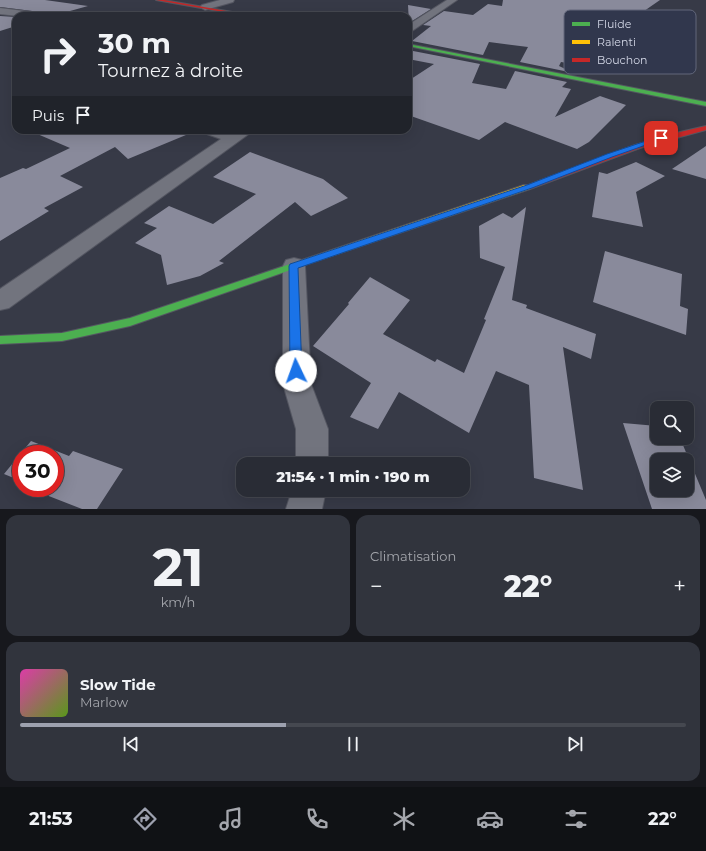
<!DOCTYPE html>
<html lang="fr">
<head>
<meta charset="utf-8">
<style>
	body { margin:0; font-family:Montserrat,sans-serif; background:#31343d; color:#f1f3f6; height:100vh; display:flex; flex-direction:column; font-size:15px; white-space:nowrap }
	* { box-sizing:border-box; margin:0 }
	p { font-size:13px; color:#a5a7ad }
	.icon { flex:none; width:22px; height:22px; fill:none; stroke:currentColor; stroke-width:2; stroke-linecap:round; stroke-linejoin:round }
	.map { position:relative; height:509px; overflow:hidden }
	.details { display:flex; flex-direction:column; gap:6px; padding:6px; background:#17181d; flex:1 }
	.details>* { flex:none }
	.banner { position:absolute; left:12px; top:12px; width:400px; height:122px; border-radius:12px; box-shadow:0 4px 16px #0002,0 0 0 1px #454850; background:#292c35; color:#f1f3f6; overflow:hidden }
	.fabs { position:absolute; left:650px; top:401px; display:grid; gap:8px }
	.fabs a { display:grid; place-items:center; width:44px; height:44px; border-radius:8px; background:#292c35; box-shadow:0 4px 16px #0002,0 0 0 1px #454850; font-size:20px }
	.speed { position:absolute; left:12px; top:445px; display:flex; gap:8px; font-size:20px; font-weight:700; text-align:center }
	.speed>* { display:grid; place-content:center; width:52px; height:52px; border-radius:50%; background:#292c35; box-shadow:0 4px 16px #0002,0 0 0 1px #454850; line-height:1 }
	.speed .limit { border:6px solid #d22; background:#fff; color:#111 }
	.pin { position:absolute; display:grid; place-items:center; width:34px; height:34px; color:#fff; margin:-17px; border-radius:8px; box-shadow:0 2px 6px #0006 }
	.me { position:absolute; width:44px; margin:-22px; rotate:357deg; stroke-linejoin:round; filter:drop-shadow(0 0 3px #0008) }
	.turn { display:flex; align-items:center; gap:14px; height:84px; padding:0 20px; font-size:18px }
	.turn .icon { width:52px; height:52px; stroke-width:2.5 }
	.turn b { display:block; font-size:28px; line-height:34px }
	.then { display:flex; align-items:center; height:38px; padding:0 20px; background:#0003; gap:8px; font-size:15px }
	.big { font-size:30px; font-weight:800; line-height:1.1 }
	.details .card { flex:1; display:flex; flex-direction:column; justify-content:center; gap:6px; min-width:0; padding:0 14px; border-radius:12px; background:#31343d }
	.details .dial { align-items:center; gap:0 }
	.dial b { font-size:52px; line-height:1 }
	.song { display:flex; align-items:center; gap:12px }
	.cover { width:48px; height:48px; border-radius:6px; background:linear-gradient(135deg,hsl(320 70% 55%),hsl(90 70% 35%)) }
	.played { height:4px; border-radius:2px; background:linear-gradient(90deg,#9da1af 40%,#454850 40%) }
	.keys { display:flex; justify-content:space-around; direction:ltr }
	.heat { display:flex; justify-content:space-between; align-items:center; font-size:22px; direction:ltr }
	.details .tiles { flex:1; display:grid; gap:6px; grid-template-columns:1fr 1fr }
	.card:last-child { grid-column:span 2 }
	.trip { position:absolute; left:236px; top:457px; width:234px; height:40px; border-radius:12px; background:#292c35; box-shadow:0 4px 16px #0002,0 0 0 1px #454850; font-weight:800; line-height:40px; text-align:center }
	.menu { display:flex; height:64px; justify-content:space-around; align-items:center; background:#101215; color:#a5a7ad }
	.menu .icon { width:28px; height:28px }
	.menu .on { color:#9da1af }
	.menu b { font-size:18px; color:#f1f3f6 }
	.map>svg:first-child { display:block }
</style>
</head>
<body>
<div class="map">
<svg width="706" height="509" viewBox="0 0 706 509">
	<rect width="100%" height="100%" fill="#373a47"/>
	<g fill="#898a9b" fill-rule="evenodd">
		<path d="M0,0h45l43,6 -36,10h-6l-6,-4 -40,-5z"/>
		<path d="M503,0h157l-26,18 -9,30 -22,-3 -6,7 -5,-1 -12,14 -19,-3 -2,4 15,7 -54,-11 8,-15 -39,-5 -6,13 -71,-14 19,-15 -8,-1 21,-14 29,4 15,-11 14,2z"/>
		<path d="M408,5l23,4 -22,14z"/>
		<path d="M0,16l16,1v9l-16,5z"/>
		<path d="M408,50l72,14 -8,19 34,6 9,-18 52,11 -5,5 9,2 -16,28 45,-21 26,9 -37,37 -12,7 -72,-27 -26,18 -71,-25v-34l26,-17 -26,-5z"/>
		<path d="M28,130h170l-70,29 -13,-12 -55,29 23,11 -39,21 5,3 -49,30v-63l23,-10 3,1 44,-21z"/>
		<path d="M706,146v33l-34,-10z"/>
		<path d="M250,152l73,27 25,19 -37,18 -16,-14 -76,59 5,2 -24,13 -33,9 -6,-30 -26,-12 22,-15 -13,-5 25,-17 44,18 43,-30 -43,-17z"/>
		<path d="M636,162l29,14 -29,16 7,35 -51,-10 7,-45 8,2z"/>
		<path d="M526,207l-14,93 15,5 -1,3 70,26 -5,25 -28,-12 20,143 -49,-12 -5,-93 -33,-14 -27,62 -70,-41 -21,37 -28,-12 21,-34 -58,-37 36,-42 -1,-1 22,-26 40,23 -27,34 52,28 2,-3 27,14 22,-53 -2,-1 21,-52 -25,-9 -1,-32 24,-13 9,5z"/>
		<path d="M605,251l77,23 -2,32 8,3 -2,26 -93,-33z"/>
		<path d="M623,423l34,3v12h23l26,62v9h-54zM657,460h30v30h-30z"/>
		<path d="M31,441l38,15 4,-5 50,18 -26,40h-15l-41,-16 2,-3 -5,-2h17v-34h-34v27l-17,-7z"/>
	</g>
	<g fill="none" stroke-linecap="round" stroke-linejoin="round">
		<defs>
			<g id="street">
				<path d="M220,0h14l-1,2 -28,8 -5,-3 2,-2z"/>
				<path d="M447,0h10l-45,31 -4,1v-7z"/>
				<path d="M0,8l40,5 5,3h-27l-18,-2z"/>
				<path d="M201,130h24l6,2 4,-2h18l-3,3 -241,175 -9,2v-21l221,-150 -17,-6z"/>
				<path d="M294,258l8,2 3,6 6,118 17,45v35h-32v-35l-13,-45v-118l3,-6z"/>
				<path d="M292,490h34l-4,19h-36z"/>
			</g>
			<g id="fast">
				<path d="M408,44l298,58v4l-298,-60z"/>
				<path d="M296,262l5,3 -2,2 -169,59 -68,15 -62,3v-8l62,-3 68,-15z"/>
			</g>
			<path id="slow" d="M524,185h6l1,2 -1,2 -231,78h-6l-2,-2 2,-2z"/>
			<g id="jam">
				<path d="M156,0h8l91,16h-9z"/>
				<path d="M706,126v4l-66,18 -110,41h-6l-1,-2 112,-42 45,-13z"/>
			</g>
		</defs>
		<use href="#street" stroke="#545661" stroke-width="2"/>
		<use href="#fast" stroke="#545661" stroke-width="2"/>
		<use href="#slow" stroke="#545661" stroke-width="2"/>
		<use href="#jam" stroke="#545661" stroke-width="2"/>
		<use href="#street" fill="#72747e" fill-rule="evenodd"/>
		<use href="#fast" fill="#4caf50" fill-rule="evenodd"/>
		<use href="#slow" fill="#ffc107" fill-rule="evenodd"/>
		<use href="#jam" fill="#c62828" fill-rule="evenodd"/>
	</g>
	<path fill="#1a73e8" stroke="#114b97" d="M661,136l3,2 -1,1 -51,18 -80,31 -234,80 4,103 -2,4 -4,1 -4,-1 -2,-4 -1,-105 1,-2 237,-79 80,-31z"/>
	<rect x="564" y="10" width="132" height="64" rx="6" fill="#31374d" stroke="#62677b" stroke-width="1"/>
	<rect x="572" y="22" width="18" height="4" fill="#4caf50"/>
	<rect x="572" y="40" width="18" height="4" fill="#ffc107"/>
	<rect x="572" y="58" width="18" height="4" fill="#c62828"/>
	<g font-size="11" fill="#d4d8e7">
		<text x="597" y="28">Fluide</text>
		<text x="597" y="46">Ralenti</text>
		<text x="597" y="64">Bouchon</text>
	</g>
</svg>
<div class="fabs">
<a><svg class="icon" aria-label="search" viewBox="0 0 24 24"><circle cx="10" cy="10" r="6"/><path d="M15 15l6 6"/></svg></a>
<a><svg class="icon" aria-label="layers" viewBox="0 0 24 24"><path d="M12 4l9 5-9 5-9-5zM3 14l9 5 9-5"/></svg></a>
</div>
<div class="speed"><div class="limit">30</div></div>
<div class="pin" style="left:661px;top:138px;background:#d93025"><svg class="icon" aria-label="arrive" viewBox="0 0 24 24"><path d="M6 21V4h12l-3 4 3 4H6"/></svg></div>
<svg class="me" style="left:296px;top:371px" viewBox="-20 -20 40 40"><circle r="19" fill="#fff"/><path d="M0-13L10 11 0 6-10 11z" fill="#1a73e8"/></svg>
<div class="trip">21:54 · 1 min · 190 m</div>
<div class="banner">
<div class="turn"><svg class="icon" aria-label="right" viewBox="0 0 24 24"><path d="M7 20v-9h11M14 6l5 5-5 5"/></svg><div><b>30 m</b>Tournez à droite</div></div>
<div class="then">Puis<svg class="icon" aria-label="arrive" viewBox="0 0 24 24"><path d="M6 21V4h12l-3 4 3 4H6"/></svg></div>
</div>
</div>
<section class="details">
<div class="tiles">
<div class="card dial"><b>21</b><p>km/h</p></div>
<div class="card"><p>Climatisation</p>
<div class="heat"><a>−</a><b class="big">22°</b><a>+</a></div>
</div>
<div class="card">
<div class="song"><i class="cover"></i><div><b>Slow Tide</b><p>Marlow</p></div></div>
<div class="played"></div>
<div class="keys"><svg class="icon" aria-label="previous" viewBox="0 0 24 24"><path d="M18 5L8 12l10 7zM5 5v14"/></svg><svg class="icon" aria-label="pause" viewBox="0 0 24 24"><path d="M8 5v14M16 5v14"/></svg><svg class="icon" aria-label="next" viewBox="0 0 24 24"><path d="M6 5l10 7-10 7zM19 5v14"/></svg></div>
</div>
</div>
</section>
<nav class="menu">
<b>21:53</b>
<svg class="icon on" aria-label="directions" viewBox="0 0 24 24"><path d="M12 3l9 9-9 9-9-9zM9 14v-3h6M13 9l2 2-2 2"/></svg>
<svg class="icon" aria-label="music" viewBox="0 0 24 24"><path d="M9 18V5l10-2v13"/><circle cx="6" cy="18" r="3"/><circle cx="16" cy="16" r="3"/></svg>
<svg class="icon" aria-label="phone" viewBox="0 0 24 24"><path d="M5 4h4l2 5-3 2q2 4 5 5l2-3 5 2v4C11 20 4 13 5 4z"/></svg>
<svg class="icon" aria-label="climate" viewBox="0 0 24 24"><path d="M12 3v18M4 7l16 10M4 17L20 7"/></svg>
<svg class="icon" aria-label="car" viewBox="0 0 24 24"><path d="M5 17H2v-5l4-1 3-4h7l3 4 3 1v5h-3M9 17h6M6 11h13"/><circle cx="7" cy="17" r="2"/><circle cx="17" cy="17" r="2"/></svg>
<svg class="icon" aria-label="filters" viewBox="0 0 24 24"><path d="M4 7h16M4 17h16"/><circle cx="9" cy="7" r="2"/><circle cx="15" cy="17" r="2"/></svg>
<b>22°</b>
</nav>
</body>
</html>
